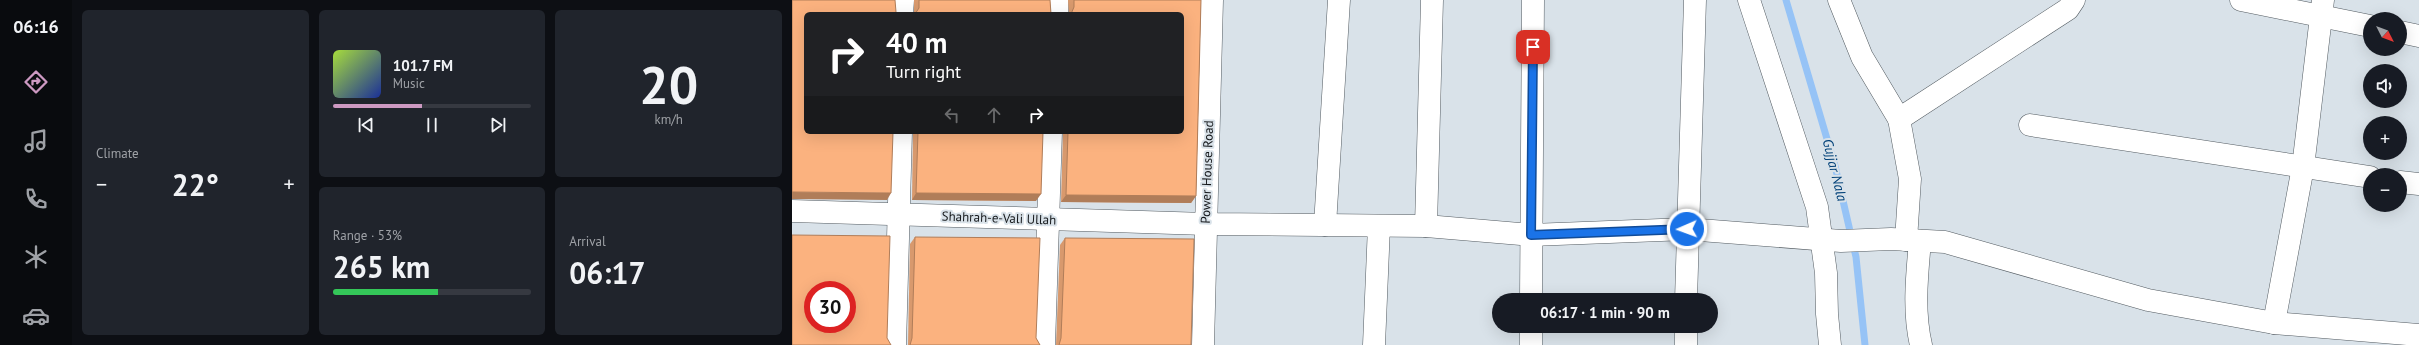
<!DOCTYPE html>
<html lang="en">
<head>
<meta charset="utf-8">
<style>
	body { margin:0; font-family:"PT Sans",sans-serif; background:#20242c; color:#f1f3f6; height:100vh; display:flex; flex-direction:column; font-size:15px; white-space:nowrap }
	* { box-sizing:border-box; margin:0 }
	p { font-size:13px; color:#9ea1a6 }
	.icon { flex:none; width:22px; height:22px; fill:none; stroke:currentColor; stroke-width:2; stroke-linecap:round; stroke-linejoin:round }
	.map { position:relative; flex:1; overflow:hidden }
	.sheet { display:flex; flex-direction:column; gap:10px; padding:10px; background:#0d0f14; width:720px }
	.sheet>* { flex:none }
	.top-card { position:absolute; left:12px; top:12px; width:380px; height:122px; border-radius:6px; box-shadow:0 4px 16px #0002; background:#202124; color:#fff; overflow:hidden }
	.needle { width:26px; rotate:132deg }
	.fabs { position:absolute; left:1571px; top:12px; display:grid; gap:8px }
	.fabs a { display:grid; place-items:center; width:44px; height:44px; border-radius:50%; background:#171b24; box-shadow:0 4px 16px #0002; font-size:20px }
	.speed { position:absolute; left:12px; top:281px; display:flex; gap:8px; font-size:20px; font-weight:700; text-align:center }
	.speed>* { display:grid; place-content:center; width:52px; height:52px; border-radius:50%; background:#171b24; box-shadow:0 4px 16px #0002; line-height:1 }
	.speed .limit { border:6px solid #d22; background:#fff; color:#111 }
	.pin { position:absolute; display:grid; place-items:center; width:34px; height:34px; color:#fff; margin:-17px; border-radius:8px; box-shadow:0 2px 6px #0006 }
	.me { position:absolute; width:44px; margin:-22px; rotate:268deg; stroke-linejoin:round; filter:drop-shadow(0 0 3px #0008) }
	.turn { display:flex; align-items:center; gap:14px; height:84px; padding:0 16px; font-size:18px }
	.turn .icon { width:52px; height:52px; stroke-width:2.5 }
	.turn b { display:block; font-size:28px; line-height:34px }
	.lanes { display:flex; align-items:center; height:38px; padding:0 16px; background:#0003; justify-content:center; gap:20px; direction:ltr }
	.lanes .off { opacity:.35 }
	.big { font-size:30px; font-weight:800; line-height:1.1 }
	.sheet .widget { flex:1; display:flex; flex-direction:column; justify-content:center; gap:6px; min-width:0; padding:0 14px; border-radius:6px; background:#20242c }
	.sheet .dial { align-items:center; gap:0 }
	.dial b { font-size:52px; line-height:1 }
	.song { display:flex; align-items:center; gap:12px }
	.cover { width:48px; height:48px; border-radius:6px; background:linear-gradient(135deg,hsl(80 70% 55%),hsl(230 70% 35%)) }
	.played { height:4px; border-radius:2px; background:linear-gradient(90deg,#cd99c2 45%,#363941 45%) }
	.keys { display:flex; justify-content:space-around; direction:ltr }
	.heat { display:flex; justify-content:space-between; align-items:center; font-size:22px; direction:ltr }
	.charge { height:6px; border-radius:3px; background:linear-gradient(90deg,#34c759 53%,#363941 0) }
	.sheet .tiles { flex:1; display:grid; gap:10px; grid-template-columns:repeat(3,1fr) }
	.widget:first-child { grid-row:span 2 }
	.trip { position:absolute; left:700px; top:293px; width:226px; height:40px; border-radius:20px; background:#171b24; box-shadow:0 4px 16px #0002; font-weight:800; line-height:40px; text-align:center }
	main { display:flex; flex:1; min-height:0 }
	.tabs { display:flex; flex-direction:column; width:72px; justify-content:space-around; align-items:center; background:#090b0e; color:#9ea1a6 }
	.tabs .icon { width:28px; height:28px }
	.tabs .selected { color:#cd99c2 }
	.tabs b { font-size:18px; color:#f1f3f6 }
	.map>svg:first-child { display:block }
</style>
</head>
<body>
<main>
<nav class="tabs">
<b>06:16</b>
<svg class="icon selected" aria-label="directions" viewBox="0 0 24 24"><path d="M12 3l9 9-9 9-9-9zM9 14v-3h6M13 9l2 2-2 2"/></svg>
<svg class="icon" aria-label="music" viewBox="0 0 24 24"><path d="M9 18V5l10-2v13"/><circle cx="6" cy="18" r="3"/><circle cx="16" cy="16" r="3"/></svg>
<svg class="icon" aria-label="phone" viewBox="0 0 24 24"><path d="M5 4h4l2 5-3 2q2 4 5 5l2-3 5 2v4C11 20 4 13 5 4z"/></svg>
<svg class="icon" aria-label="climate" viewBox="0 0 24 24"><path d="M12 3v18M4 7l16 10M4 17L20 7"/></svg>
<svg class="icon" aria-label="car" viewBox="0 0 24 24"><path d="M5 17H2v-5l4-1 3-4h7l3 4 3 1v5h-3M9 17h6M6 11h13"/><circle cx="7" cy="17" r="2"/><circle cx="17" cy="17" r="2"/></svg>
</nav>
<section class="sheet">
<div class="tiles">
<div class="widget"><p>Climate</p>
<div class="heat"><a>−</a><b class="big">22°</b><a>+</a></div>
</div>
<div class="widget">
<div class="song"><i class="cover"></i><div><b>101.7 FM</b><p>Music</p></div></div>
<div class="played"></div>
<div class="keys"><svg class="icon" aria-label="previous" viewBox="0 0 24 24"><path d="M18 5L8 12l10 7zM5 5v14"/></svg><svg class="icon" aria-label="pause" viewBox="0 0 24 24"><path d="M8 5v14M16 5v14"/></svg><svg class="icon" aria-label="next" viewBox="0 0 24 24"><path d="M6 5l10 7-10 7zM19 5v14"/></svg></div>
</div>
<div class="widget dial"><b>20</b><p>km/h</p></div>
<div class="widget"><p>Range · 53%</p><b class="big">265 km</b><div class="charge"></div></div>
<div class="widget"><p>Arrival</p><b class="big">06:17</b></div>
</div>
</section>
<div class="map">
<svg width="1627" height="345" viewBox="0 0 1627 345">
	<rect width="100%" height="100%" fill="#d9e2e9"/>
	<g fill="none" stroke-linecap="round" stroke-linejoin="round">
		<path stroke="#96c3f6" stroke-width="7" d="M994,0l49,166 21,91 9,88"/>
		<defs>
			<g id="minor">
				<path d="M957,0l68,207 9,66 1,41 3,31"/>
				<path d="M1047,0l23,57 37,62"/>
				<path d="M1449,0l129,26"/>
				<path d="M110,14l1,-14"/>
				<path d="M265,14v-14"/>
				<path d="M1608,32l19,4"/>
				<path d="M1238,125l340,52"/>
				<path d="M1608,182l19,2"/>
				<path d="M0,211l414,13 220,2 105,9 156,-6 154,12 50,-2 54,3 203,58 126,23 145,12"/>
				<path d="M533,225l14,-225"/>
				<path d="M634,226l6,-226"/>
				<path d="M1114,240l4,-61 -11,-60 169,-110 6,-9"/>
				<path d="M1128,241c-3,34 -7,70 1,104"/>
				<path d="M739,300l2,-300"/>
				<path d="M894,300l9,-300"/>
				<path d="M1482,323l29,-156 20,-167"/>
				<path d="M103,345l6,-213"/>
				<path d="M252,345l7,-213"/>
				<path d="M411,345l9,-345"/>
				<path d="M582,345l5,-119"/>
				<path d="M739,345v-19"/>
				<path d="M894,345v-19"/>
			</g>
		</defs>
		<use href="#minor" stroke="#535b61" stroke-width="23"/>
		<use href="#minor" stroke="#fff" stroke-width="22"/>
	</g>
	<g fill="#d8996d">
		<path d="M122,0h136l1,14h1h-138z"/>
		<path d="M276,0h133l-5,196 -5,7 -130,-1 2,-70h119v-118h-113z"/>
		<path d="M121,132h130l-7,69 -124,-1z"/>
		<path d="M123,237l121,101 4,7h-132l2,-101z"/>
		<path d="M273,238l126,107h-135l4,-100z"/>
	</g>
	<g fill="#b07d59">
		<path d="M0,192l99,1 -4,7 -95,-1z"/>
		<path d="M124,193l125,1 -5,7 -124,-1z"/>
		<path d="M274,195l130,1 -5,7 -130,-1z"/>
	</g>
	<g fill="#fbb27f" stroke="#b07d59" fill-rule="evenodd">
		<path d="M0,0h103l1,12 1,2h-91v118h87l-2,61 -99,-1z"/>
		<path d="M127,0h131l1,14h1h-137l4,-6z"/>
		<path d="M282,0h127l-5,196 -130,-1 2,-63h114v-118h-111l3,-7z"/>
		<path d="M126,132h125l-2,62 -125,-1z"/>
		<path d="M0,235l98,1 -3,102 4,7h-99zM21,290h34v34h-34z"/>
		<path d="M123,237l125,1 -4,100 4,7h-130l2,-7z"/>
		<path d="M273,238l129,1 -3,106h-132l2,-7z"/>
	</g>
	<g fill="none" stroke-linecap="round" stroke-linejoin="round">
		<defs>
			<path id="route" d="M741,47l-2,188 156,-6"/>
		</defs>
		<use href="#route" stroke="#114b97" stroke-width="10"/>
		<use href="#route" stroke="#1a73e8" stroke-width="7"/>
	</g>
	<g text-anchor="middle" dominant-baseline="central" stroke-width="4" stroke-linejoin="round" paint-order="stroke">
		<g font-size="13" fill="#16191c" stroke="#d9e2e9">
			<text transform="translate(415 172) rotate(-88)">Power House Road</text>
			<text transform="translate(207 218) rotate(2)">Shahrah-e-Vali Ullah</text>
		</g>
		<g font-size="14" font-style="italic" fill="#034279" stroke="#d9e2e9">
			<text transform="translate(1043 170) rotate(76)">Gujjar Nala</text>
		</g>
	</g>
</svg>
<div class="fabs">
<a><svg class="needle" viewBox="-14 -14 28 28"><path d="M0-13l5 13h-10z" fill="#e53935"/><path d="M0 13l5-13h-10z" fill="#9ea1a6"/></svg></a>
<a><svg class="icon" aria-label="sound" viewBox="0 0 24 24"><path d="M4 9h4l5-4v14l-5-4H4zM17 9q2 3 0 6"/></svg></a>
<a>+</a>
<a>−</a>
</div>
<div class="speed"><div class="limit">30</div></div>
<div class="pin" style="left:741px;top:47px;background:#d93025"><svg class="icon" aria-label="arrive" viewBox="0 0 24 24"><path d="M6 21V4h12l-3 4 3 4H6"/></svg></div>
<svg class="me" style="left:895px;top:229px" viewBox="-20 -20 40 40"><circle r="17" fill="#1a73e8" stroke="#fff" stroke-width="3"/><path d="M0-11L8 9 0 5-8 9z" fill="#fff"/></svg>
<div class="trip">06:17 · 1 min · 90 m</div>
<div class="top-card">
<div class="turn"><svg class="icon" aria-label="right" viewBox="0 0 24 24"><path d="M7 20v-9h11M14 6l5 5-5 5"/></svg><div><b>40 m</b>Turn right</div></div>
<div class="lanes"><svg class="icon off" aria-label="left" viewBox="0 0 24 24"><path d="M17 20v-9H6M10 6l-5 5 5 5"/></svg><svg class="icon off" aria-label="ahead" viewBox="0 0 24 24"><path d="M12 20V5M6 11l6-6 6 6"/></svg><svg class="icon" aria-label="right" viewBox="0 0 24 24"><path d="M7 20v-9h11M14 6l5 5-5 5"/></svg></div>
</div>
</div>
</main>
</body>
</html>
